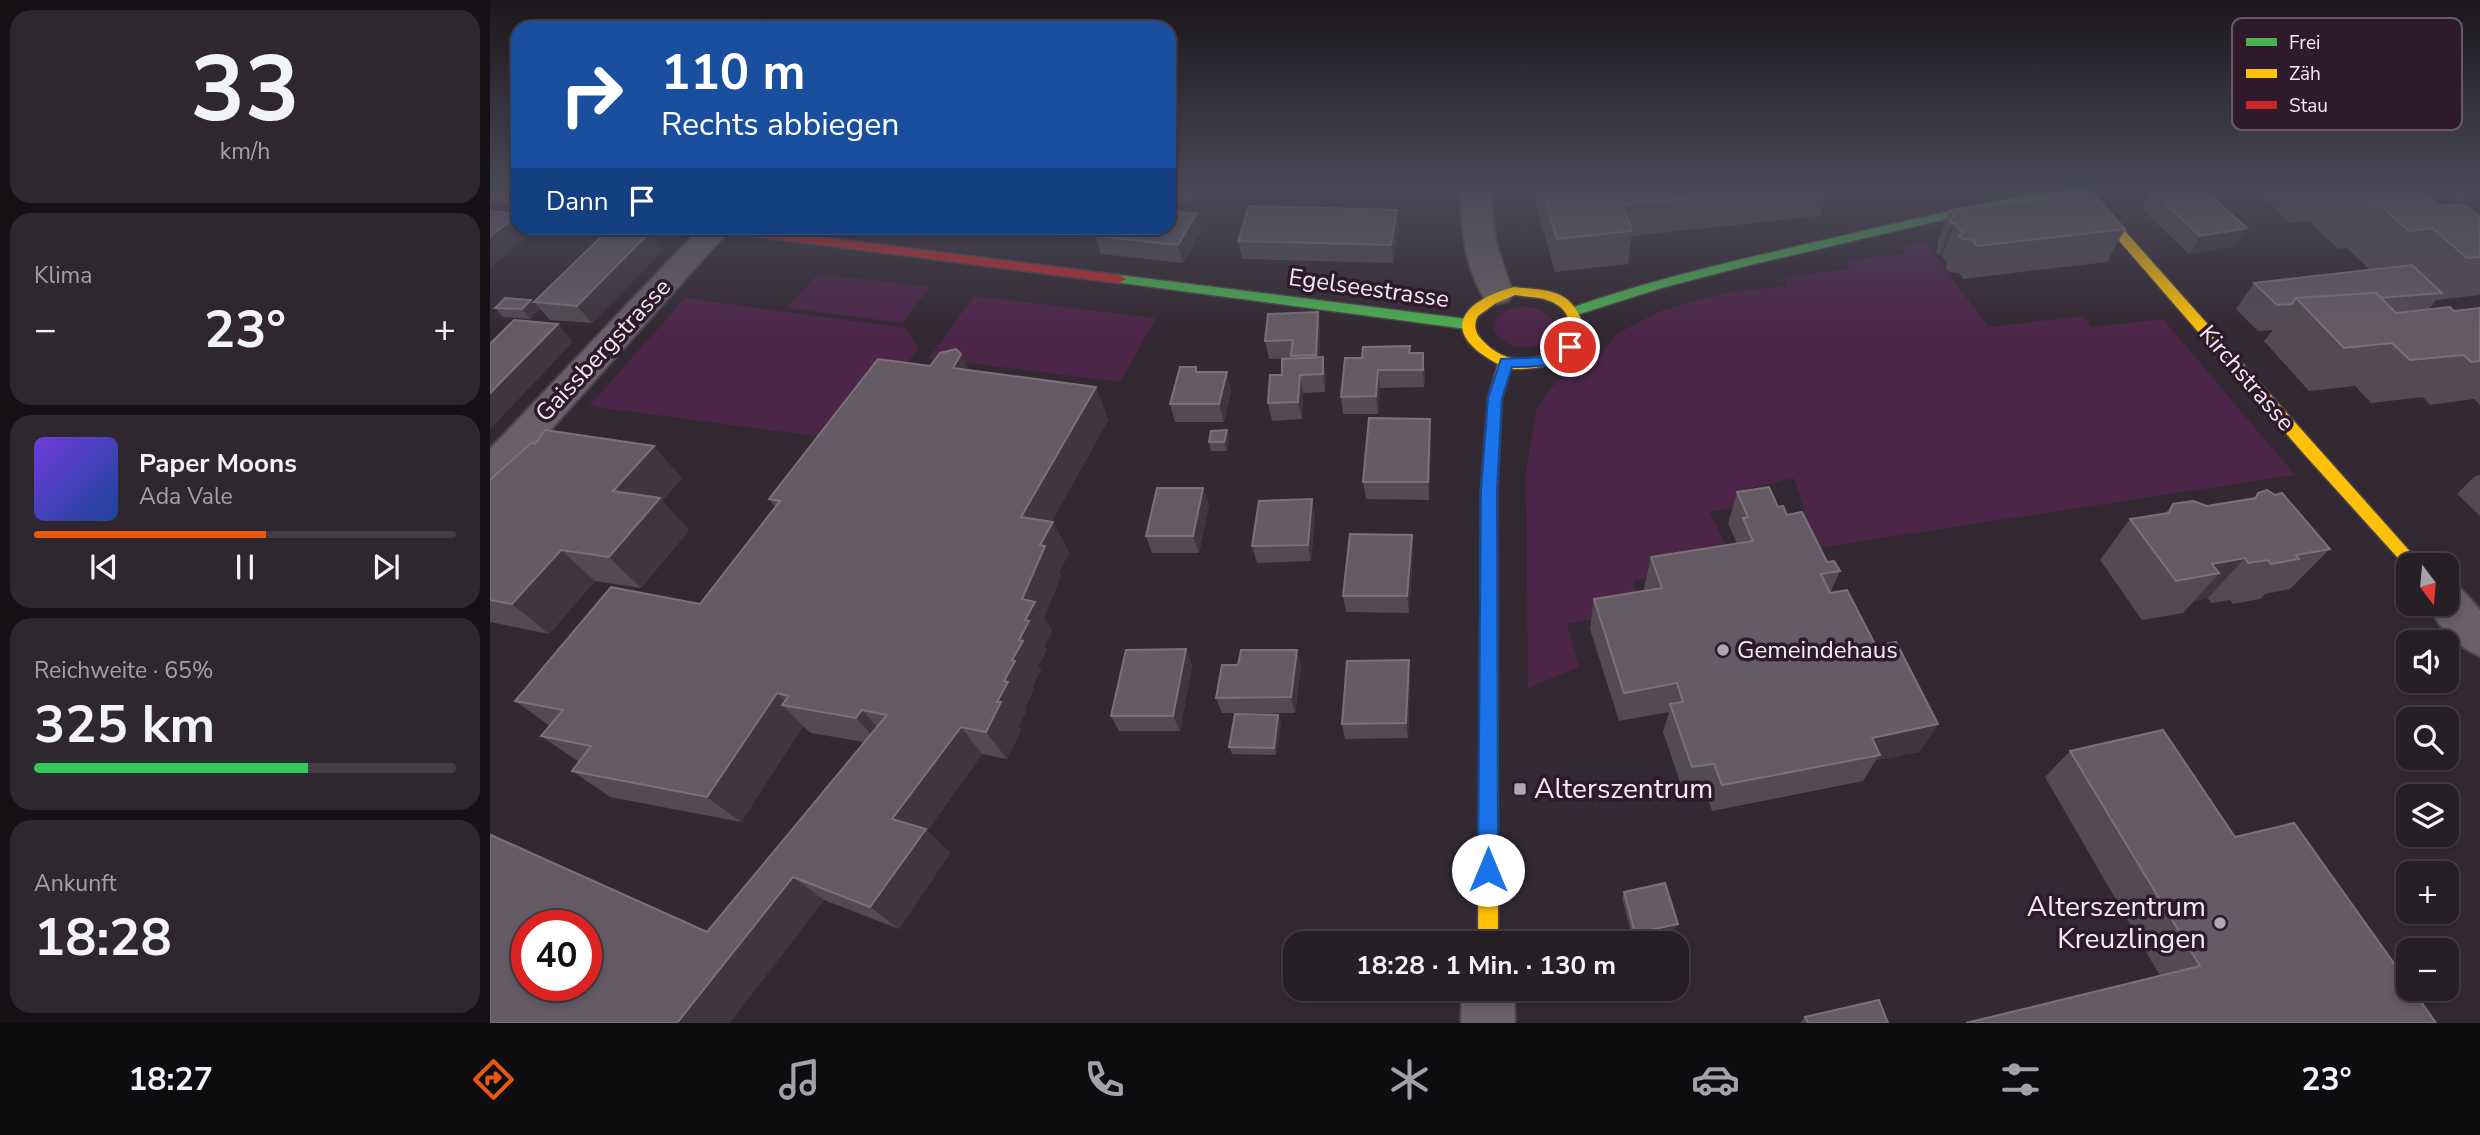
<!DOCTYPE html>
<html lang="de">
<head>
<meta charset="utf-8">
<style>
	body { margin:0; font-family:"Nunito Sans",sans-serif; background:#2e272e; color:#f1f3f6; height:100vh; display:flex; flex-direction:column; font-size:26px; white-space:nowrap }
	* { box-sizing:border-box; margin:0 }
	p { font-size:23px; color:#a4a2a7 }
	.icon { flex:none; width:38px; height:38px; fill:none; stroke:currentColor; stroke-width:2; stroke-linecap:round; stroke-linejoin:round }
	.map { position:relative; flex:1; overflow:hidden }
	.side { display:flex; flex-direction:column; gap:10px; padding:10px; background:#151115; width:490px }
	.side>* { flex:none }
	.hud { position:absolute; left:21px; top:21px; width:665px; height:214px; border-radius:21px; box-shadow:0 4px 10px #0003,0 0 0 2px #423d43; background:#1a4fa0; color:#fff; overflow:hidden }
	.needle { width:46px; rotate:164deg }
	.fabs { position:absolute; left:1906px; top:553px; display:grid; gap:14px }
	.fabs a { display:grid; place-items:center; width:63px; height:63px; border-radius:14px; background:#261f26; box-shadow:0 4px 10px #0003,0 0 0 2px #423d43; font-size:35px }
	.speed { position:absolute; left:21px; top:910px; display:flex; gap:14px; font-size:35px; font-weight:700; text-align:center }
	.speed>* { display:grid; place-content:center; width:91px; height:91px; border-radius:50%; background:#261f26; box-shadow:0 4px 10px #0003,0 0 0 2px #423d43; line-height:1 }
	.speed .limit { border:10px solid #d22; background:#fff; color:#111 }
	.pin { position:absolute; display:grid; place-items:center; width:60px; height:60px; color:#fff; margin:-30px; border:4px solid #fff; border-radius:50%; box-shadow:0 2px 7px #0007 }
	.me { position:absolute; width:77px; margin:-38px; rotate:0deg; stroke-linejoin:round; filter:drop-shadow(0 0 5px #0008) }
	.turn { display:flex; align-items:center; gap:24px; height:147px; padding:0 35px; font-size:32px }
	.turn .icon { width:91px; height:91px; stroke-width:2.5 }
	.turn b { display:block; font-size:49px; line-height:60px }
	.then { display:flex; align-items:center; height:66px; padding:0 35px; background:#0003; gap:14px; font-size:26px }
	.big { font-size:52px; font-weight:700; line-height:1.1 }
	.side .widget { flex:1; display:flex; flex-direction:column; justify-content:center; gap:10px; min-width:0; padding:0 24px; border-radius:21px; background:#2e272e }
	.side .dial { align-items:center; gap:0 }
	.dial b { font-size:91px; line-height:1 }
	.song { display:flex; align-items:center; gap:21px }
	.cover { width:84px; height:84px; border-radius:10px; background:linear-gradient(135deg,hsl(260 70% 55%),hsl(220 70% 35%)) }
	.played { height:7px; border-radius:4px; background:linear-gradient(90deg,#ea580c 55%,#423d43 55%) }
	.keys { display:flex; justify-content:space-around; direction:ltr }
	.heat { display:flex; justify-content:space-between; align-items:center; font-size:38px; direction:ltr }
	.charge { height:10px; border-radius:5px; background:linear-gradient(90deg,#34c759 65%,#423d43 0) }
	.trip { position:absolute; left:793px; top:931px; width:406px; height:70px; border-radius:21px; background:#261f26; box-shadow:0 4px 10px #0003,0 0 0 2px #423d43; font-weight:700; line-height:70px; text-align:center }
	.menu { display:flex; height:112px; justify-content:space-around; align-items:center; background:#0f0c0f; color:#a4a2a7 }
	.menu .icon { width:49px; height:49px }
	.menu .selected { color:#ea580c }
	.menu b { font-size:32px; color:#f1f3f6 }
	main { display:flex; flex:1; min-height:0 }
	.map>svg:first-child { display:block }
</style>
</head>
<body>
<main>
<section class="side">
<div class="widget dial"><b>33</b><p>km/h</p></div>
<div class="widget"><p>Klima</p>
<div class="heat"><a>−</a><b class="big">23°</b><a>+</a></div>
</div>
<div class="widget">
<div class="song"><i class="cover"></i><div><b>Paper Moons</b><p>Ada Vale</p></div></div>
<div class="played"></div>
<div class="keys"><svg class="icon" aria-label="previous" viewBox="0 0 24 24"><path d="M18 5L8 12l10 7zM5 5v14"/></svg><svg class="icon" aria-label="pause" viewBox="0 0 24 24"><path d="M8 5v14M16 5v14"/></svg><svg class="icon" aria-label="next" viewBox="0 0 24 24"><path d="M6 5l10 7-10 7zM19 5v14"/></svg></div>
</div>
<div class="widget"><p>Reichweite · 65%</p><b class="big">325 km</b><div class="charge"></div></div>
<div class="widget"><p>Ankunft</p><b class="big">18:28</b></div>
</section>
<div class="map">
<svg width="1990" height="1023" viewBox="0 0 1990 1023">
	<rect width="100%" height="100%" fill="#332932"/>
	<g fill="#4c2649">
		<path d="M1435,243l64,84 94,-11 8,11 72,-8 132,156 -478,73 -23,-70 -49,11 6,14 -41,9 23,49 -99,20 4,31 -71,12 12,43 -51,21 -2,-217 11,-63 19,-26 36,-18 26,-31 42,-22 64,-18 64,-7 -4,-9 65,-8 -4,-8 60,-8 -4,-7z"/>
		<path d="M328,274l112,13 -28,36 -115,-15z"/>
		<path d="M484,296l182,22 -36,64 -191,-24z"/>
		<path d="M195,298l221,30 13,20 -74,92 -256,-34z"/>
		<path d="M1029,306l20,3 13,10 2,14c-15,20 -47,19 -60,-2 -1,-17 11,-21 25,-25z"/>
	</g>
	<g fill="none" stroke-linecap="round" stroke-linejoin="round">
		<defs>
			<g id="street">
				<path d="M970,188h30l6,55 17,51 -5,7 -11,3 -11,-3c-22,-33 -24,-74 -26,-113z"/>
				<path d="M210,228h31l-228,255 -13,4v-38z"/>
				<path d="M1956,584l15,5 19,21v46c-22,-8 -43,-31 -53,-52h19z"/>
				<path d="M972,989h52l1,34h-54z"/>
			</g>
			<g id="fast">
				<path d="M1579,188h30l-6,4 -142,26 -201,47 -85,22 -92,29 -7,-4 2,-3c84,-30 170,-49 256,-69 81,-19 163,-39 245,-52z"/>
				<path d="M629,275l348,44 7,5 -7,5 -353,-47v-6z"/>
			</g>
			<g id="slow">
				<path d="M1597,192l4,1 331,372h-14v4l-104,-115 -221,-255v-6z"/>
				<path d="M1024,287c34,4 57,1 69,38 -12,37 -35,45 -72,44l-9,29 -5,92 1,453h-20l3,-453 7,-92 10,-34c-59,-31 -39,-62 16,-77zM1025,295c10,2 23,2 32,5 59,20 -16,94 -65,40 -7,-7 -9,-15 -4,-24l18,-13z"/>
			</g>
			<g id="jam">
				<path d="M0,192l28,4v8l-28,-4z"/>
				<path d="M226,228h32l371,47 7,4 -7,4 -397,-51z"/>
			</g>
		</defs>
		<use href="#street" stroke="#4d454c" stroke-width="4"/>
		<use href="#fast" stroke="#4d454c" stroke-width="3"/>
		<use href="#slow" stroke="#4d454c" stroke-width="3"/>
		<use href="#jam" stroke="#4d454c" stroke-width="3"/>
		<use href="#street" fill="#696068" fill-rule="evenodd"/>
		<use href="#fast" fill="#4caf50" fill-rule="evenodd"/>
		<use href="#slow" fill="#ffc107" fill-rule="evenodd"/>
		<use href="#jam" fill="#c62828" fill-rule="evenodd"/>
	</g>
	<g fill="#534a52">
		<path d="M679,188h28l-4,15 -24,-1z"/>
		<path d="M1041,188h297l-8,28 -188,20 -4,28 -73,8z"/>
		<path d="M1777,188h150l23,18 40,11v78l-44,5 -7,9 25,2 26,-3v97l-6,-6 -44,6 -7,-8 -52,6 -16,-17 -46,5 -45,-50 9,-11 -15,1 -22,-22 18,-26 116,-13 -23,-22 -9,1 -29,-28 -19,2 -28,-28z"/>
		<path d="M1953,188h37v11l-19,3z"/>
		<path d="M1661,190l96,38 -12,18 -46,8 -48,-46z"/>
		<path d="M907,210l2,18 -6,35 -151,-4 -4,-18z"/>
		<path d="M1460,210l175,19 -18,33 -144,17 -4,-6 -10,-1 -3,-4 1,-4 -5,-8h-3l-3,-4 2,-7 -1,-2z"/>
		<path d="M706,214l5,18 -18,31 -82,-9 -6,-18z"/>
		<path d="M538,228h52l-4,10 -45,-2z"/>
		<path d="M160,232l13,18 -71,73 -42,-3 -16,-18z"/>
		<path d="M41,300l8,9 -9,10 -27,-2 -8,-9z"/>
		<path d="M828,312l2,18 -1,27 7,18 -1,17 -22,1 -1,26 -30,2 -4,-18 14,-28 10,-16v-1l-23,1 -4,-18z"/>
		<path d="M920,346v7l15,18 -1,16 -44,1 -2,26h-35l-2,-17 21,-39z"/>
		<path d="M479,371l127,16 12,33 -56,101 1,1 16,31 -10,19 2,4 -17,41 8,14 -8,16 3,3 -9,16 3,4 -9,17 2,2 -9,18 2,3 -9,17 3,3 -14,29 -25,-5 -55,77 23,22 -51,76 -75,-29 -117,32 157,-190 -53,-9 -8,-7 -62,96 -131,-25 -38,-26 7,-9 -38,-26 9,-10 -35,-25 185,-97 75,-97 -6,-8z"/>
		<path d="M741,390l-7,32h-49l-5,-18z"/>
		<path d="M737,430l2,9 -2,12h-16l-2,-9z"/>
		<path d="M941,437l-2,63 -63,-1 -3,-17z"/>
		<path d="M1990,475v41l-23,-22 18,-18z"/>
		<path d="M192,478l-20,23 27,29 -48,58 -46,-7 -46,53 -59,-12v-142z"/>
		<path d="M1247,492l41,15 9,8 40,47 13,9 -10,22 46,53 62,78 -19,28 -43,8 -13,21 -151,30 -7,-21 -21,4 -21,-62 6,-20 -50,9 -29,-92 4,-30 51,-8 -1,-3 7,-31 84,-13 1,-3 -8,-17z"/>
		<path d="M1768,493l72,56 -40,40 -25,5 -5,5 -27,5 -3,-4 -19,3 -3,-5 -14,3 -11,12 -41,7 -42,-60 30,-41 35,-6 8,-9 34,2 46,-8z"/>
		<path d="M822,499l3,17 -4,45 -54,2 -5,-17z"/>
		<path d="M719,505l-10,48h-47l-6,-17z"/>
		<path d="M922,535l1,17 -4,61 -63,-1 -3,-16z"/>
		<path d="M696,649l6,16 -12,66h-61l-8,-15z"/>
		<path d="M811,666l-6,47h-73l-6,-15z"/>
		<path d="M920,676l-2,62 -63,1 -3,-15z"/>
		<path d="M788,715l3,8 -5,32 -44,-1 -3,-7z"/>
		<path d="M1580,751l165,86 201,186 -276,-47 -115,-199z"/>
		<path d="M1134,892l51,38 -42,9 -11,-41z"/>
		<path d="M1315,1017l83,6h-88z"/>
	</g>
	<g fill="#3f363e">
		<path d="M699,188h8l-4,15z"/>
		<path d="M1983,188h7v11l-19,3z"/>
		<path d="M907,210l2,18 -6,35 -2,-18z"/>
		<path d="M28,214v14h12l3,4 -43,36v-31z"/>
		<path d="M706,214l5,18 -18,31 -5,-18z"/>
		<path d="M1465,223l-13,33h-3l13,-32z"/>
		<path d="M582,228h8l-4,10z"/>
		<path d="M1757,228l-12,18 -46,8 11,-18z"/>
		<path d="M160,232l13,18 -71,73 -15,-17z"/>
		<path d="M41,300l8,9 -9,10 -8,-10z"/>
		<path d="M828,312l2,18 -1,43 -3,-18z"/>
		<path d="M68,324l15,18 -83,87v-36z"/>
		<path d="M933,353l2,18 -1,16 -1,-17z"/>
		<path d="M471,354l17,33 -25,-19z"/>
		<path d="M833,357l3,18 -1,17 -2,-18z"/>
		<path d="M888,370l2,18 -2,26 -2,-18z"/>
		<path d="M737,372l4,18 -7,32 -5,-18z"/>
		<path d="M810,375l3,18 -1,26 -4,-17z"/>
		<path d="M606,387l12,33 -71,128 -16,-31z"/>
		<path d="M940,419l1,18 -2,63 -1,-18z"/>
		<path d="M737,430l2,9 -2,12 -3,-9z"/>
		<path d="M164,446l28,32 -20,23 27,29 -48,58 -32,-31 4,-66z"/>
		<path d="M713,488l6,17 -10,48 -6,-17z"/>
		<path d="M822,499l3,17 -4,45 -3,-16z"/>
		<path d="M563,522l16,31 -10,19 2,4 -17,41 8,14 -8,16 3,3 -9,16 3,4 -9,17 2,2 -9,18 2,3 -9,17 3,3 -14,29 -21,-27 39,-112 -3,-21 18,-54z"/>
		<path d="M922,535l1,17 -4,61 -2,-17z"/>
		<path d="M71,550l34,31 -46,53 -37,-30z"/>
		<path d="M1755,558l-37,40 -14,3 25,-28 -7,-9z"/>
		<path d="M696,649l6,16 -12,66 -7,-15z"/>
		<path d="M807,650l4,16 -6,47 -4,-16z"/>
		<path d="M919,660l1,16 -2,62 -2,-15z"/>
		<path d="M287,693l14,14 -9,-2 21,21 -62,96 -34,-25z"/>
		<path d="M372,710l25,28 -5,8 -26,-28z"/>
		<path d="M788,715l3,8 -5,32 -2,-7z"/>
		<path d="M1448,724l-19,28 -43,8 4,-5 -8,-17z"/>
		<path d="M471,727l21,27 -55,77 23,22 -51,76 -29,-22 22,-88z"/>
		<path d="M303,877l31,23 -94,123h-53z"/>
		<path d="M1188,924l-3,6 -42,9 2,-6z"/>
	</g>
	<g fill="#655b64" stroke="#7c717a" stroke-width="2" fill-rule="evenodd">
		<path d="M1052,188h242l-162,17 10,26 -75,8z"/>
		<path d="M1673,188h39l45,40 -47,8 -49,-46z"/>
		<path d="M1861,188h66l23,18 23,-2 17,13v40l-13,1 -35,-30 -23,3 -29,-26 -9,1z"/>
		<path d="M1604,195l31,34 -148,17 -4,-6 -11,-1 -3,-4 4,-1 -8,-11 -3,1 -3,-5 5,-3 -4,-6z"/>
		<path d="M759,206l148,4 -6,35 -153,-4z"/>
		<path d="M0,211l28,3 -28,23z"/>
		<path d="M679,211l27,3 -18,31 -83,-9 6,-8h68z"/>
		<path d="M119,229l41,3 -73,74 -43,-4z"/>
		<path d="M1922,265l30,28 -62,5 -4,-5 -80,5 -4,6 -15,1 -23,-22z"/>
		<path d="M1886,293l20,20 54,-6 4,4 26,-3v53l-9,1 -7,-7 -54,5 -18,-17 -48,5 -48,-50z"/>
		<path d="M15,298l26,2 -9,9 -27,-1z"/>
		<path d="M828,312l-2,43 -25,1 2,-16 -28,1 3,-27z"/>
		<path d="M24,320l44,4 -68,69v-49z"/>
		<path d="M920,346l-1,7h14v17h-45l-2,26 -35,1 4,-39h17l1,-11z"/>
		<path d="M466,349l5,5 -8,14 143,19 -75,130 32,5 -13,23 5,1 -23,53 13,3 -10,18 4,1 -10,19 4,1 -11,19 3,1 -11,20 4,1 -11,20h4l-15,30 -25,-5 -69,92 34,10 -56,78 -77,-30 -116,146h-187v-187l1,-1 216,97 180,-217 -25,-5 -6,8 -74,-13 7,-9 -12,-3 -70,104 -135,-26 19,-25 -50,-10 22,-26 -48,-9 96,-114 89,17 80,-103 -11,-2 109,-140 52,7 10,-13zM37,926h59v59h-59z"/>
		<path d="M833,357v17l-23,1 -2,27 -30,1 2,-28h12v-16z"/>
		<path d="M690,367h16v5h31l-8,32h-49z"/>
		<path d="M879,418l61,1 -2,63h-65z"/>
		<path d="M55,430l109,16 -41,45 47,7 -51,59 -48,-7 -49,54 -22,-4v-120l41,-37 4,1z"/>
		<path d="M737,430l-3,12h-15l2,-11z"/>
		<path d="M1279,487l9,20 5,-1 4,9 15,-3 25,50 7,-1 6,10 -19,3 9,19 17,-3 29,56 20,-4 42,82 -66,14 8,17 -158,30 -8,-21 -22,3 -22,-63 13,-2 -6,-19 -53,10 -30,-94 68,-11 -11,-31 102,-16 -10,-23 5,-1 -11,-25z"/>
		<path d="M667,488h46l-10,48h-47z"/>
		<path d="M1777,490l8,5 7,-2 48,56 -34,6 3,4 -28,5 -3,-4 -20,3 -3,-5 -33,6 7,9 -43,8 -46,-62 39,-6 4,-9 20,-3 14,5 49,-8 2,-5z"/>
		<path d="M822,499l-4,46 -56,1 7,-45z"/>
		<path d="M860,534l62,1 -5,61h-64z"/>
		<path d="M696,649l-13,67h-62l15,-66z"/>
		<path d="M751,650h56l-6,47 -75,1 6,-33h16z"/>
		<path d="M919,660l-3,63 -64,1 5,-63z"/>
		<path d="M745,714l43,1 -4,33 -45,-1z"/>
		<path d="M1673,730l72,107 59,-14 114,160v6h4l24,34h-470l234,-57 -130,-215z"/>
		<path d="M1175,883l13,41 -43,9 -11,-41z"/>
		<path d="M1389,1000l9,23h-80l-3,-6z"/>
	</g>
	<linearGradient id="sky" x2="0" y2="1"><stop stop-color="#1c171c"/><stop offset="0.57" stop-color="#4a495a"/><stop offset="1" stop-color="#4a495a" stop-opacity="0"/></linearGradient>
	<rect width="1990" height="331" fill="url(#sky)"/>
	<path fill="#1a73e8" stroke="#114b97" stroke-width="2" d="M1080,342l7,5c-16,21 -41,20 -65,20l-10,31 -5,92 1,380 -3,7 -7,3 -7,-3 -3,-7 3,-380 7,-92 13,-39 41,-2z"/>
	<g fill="#b2a5b0" stroke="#2e1a2c" stroke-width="2.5">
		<circle cx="1233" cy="650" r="7"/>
		<rect x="1023" y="782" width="14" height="14" rx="3.5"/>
		<circle cx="1730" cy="923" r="7"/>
	</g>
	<g text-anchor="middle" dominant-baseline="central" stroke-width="7" stroke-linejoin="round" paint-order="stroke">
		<g font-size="24" fill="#f6e8f4" stroke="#2e1a2c">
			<text transform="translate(879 288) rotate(8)">Egelseestrasse</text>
			<text transform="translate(113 350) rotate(-47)">Gaissbergstrasse</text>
			<text transform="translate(1757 378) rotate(49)">Kirchstrasse</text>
		</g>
		<g font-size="24" fill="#f6e8f4" stroke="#2e1a2c" text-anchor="start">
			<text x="1247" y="650">Gemeindehaus</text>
		</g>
		<g font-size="28" fill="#f6e8f4" stroke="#2e1a2c" text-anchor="start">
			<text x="1044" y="789">Alterszentrum</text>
			<text x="1716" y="907" text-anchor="end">Alterszentrum<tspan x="1716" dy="32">Kreuzlingen</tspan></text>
		</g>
	</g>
	<rect x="1742" y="18" width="230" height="112" rx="10" fill="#2e1a2c" stroke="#6a5868" stroke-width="2"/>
	<rect x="1756" y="38" width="31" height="8" fill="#4caf50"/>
	<rect x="1756" y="69" width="31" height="9" fill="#ffc107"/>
	<rect x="1756" y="101" width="31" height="8" fill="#c62828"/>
	<g font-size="19" fill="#f6e8f4">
		<text x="1799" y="49">Frei</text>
		<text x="1799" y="80">Zäh</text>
		<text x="1799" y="112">Stau</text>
	</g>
</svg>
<div class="fabs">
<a><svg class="needle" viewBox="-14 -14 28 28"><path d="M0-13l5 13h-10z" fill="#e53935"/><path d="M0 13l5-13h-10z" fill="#a4a2a7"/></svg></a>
<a><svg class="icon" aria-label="sound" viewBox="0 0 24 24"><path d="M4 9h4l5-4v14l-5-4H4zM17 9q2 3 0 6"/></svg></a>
<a><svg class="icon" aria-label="search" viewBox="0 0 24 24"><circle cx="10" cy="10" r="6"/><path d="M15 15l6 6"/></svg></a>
<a><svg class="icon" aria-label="layers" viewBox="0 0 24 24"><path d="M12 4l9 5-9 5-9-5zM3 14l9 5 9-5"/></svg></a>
<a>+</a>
<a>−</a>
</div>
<div class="speed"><div class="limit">40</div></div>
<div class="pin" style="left:1080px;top:347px;background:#d93025"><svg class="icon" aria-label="arrive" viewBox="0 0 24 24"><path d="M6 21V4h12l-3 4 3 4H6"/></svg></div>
<svg class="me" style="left:998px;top:870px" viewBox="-20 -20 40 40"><circle r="19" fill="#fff"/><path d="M0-13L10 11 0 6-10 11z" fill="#1a73e8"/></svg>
<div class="trip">18:28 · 1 Min. · 130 m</div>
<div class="hud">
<div class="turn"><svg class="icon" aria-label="right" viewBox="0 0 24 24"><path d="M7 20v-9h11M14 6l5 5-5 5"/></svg><div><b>110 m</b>Rechts abbiegen</div></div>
<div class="then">Dann<svg class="icon" aria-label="arrive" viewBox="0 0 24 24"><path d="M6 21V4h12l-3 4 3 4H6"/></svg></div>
</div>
</div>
</main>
<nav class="menu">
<b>18:27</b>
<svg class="icon selected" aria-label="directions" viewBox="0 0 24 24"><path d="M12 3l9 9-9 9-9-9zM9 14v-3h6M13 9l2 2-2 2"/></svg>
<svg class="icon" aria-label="music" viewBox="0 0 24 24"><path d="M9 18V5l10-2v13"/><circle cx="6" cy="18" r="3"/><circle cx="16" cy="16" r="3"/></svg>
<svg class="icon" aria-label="phone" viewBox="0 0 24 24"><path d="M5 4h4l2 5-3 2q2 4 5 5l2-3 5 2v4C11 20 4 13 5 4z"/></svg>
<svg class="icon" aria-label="climate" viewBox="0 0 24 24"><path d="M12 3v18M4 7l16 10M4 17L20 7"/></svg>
<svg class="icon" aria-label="car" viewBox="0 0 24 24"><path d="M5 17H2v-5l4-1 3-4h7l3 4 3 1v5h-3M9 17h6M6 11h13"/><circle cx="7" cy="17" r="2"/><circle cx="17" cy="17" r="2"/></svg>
<svg class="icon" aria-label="filters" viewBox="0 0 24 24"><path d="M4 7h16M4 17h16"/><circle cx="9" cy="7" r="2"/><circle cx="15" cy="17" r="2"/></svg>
<b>23°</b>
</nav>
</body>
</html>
